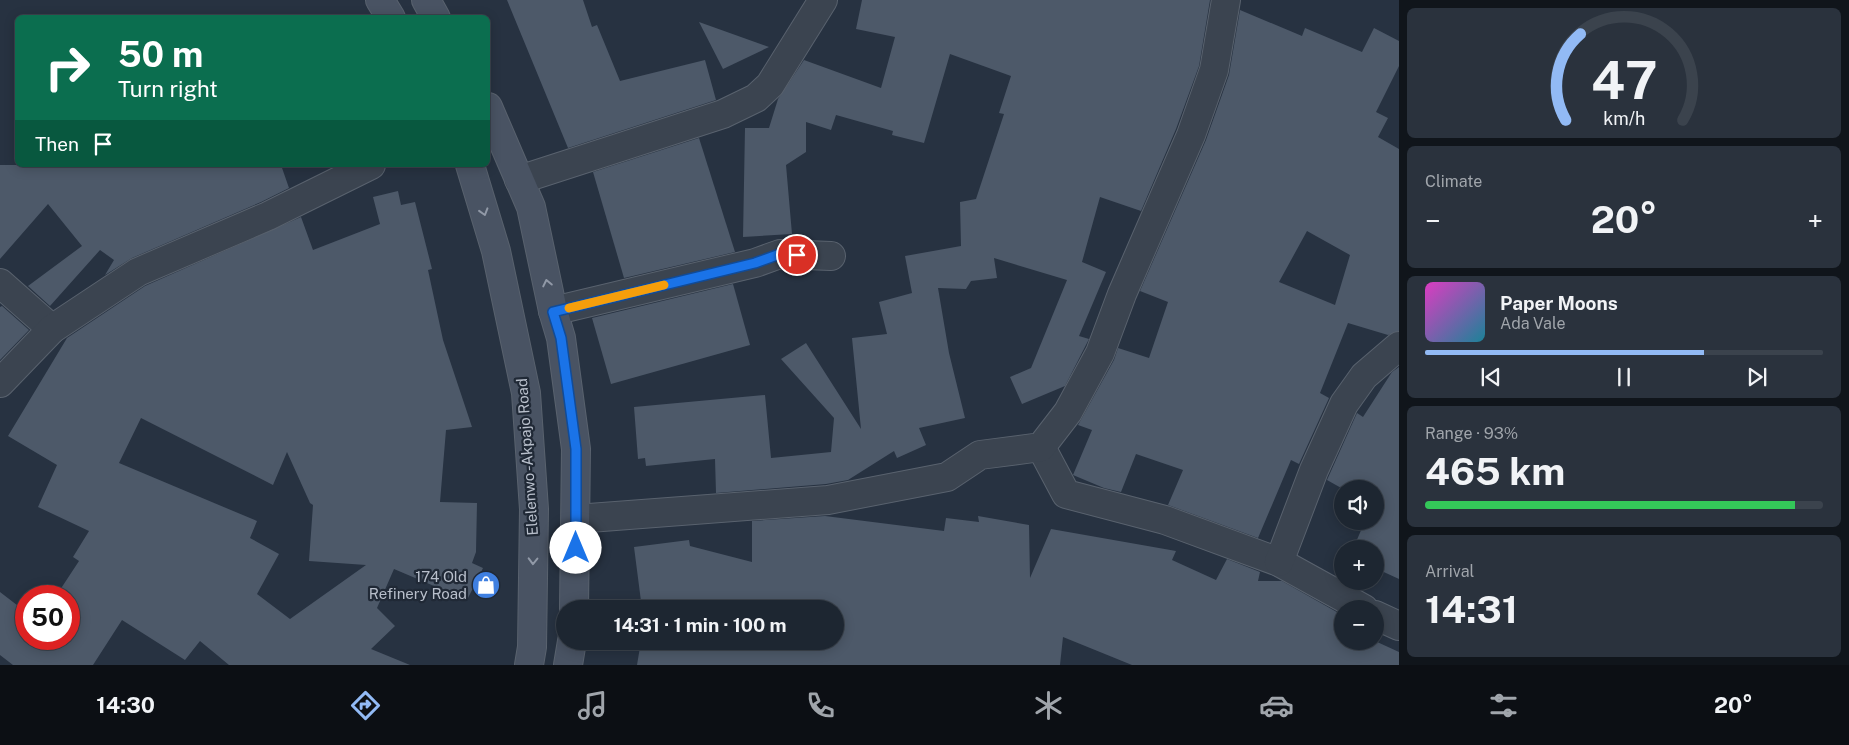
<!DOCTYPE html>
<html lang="en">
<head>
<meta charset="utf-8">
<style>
	body { margin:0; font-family:"Public Sans",sans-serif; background:#2a323d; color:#f1f3f6; height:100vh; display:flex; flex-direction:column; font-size:19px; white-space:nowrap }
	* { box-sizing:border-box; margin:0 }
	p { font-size:16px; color:#a0a5ab }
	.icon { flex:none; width:28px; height:28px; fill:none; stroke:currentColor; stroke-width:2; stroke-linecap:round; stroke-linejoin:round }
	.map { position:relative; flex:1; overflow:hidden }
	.side { display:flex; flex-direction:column; gap:8px; padding:8px; background:#10151b; width:450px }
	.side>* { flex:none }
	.banner { position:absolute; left:15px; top:15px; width:475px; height:152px; border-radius:8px; box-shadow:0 2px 12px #0003,0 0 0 1px #3b434d; background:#0b6e4f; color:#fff; overflow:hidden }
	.controls { position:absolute; left:1334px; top:480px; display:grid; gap:10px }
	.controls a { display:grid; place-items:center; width:50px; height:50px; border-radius:50%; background:#1d2631; box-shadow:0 2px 12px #0003,0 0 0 1px #3b434d; font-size:25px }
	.speed { position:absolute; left:15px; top:585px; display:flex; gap:10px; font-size:25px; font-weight:700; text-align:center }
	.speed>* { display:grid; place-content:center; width:65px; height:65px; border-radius:50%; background:#1d2631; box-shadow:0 2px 12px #0003,0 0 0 1px #3b434d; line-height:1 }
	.speed .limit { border:8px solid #d22; background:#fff; color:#111 }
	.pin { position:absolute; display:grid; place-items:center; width:42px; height:42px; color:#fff; margin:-21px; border:2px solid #fff; border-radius:50%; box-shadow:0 1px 5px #0007 }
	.me { position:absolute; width:55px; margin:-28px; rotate:0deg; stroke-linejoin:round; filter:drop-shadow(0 0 4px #0008) }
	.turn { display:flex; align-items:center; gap:18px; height:105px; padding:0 20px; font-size:22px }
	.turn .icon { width:65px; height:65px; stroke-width:2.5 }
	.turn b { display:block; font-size:35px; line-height:42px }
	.then { display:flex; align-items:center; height:48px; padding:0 20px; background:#0003; gap:10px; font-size:19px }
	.big { font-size:38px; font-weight:700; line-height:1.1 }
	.side .tile { flex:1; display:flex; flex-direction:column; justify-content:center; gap:8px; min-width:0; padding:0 18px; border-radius:8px; background:#2a323d }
	.side .dial { align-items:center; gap:0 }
	.dial svg { height:130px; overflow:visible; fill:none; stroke:#3b434d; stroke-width:7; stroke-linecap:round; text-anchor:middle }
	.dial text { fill:#f1f3f6; stroke:none }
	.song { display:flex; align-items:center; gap:15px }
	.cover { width:60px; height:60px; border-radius:8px; background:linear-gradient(135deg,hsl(310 70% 55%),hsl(190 70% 35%)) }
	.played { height:5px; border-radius:2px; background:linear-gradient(90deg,#92baf5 70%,#3b434d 70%) }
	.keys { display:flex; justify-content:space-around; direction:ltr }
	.heat { display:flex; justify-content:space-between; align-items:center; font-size:28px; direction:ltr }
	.charge { height:8px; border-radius:4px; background:linear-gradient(90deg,#34c759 93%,#3b434d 0) }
	.trip { position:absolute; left:556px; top:600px; width:288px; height:50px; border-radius:25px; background:#1d2631; box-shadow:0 2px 12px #0003,0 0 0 1px #3b434d; font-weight:700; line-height:50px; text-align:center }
	.tab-bar { display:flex; height:80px; justify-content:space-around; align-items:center; background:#0c0f14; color:#a0a5ab }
	.tab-bar .icon { width:35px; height:35px }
	.tab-bar .active { color:#92baf5 }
	.tab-bar b { font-size:22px; color:#f1f3f6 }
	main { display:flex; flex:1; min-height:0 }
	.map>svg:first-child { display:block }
</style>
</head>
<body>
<main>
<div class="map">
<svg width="1399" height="665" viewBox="0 0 1399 665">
	<rect width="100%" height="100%" fill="#273241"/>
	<g fill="#4d5969" fill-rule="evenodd">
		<path d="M507,0h76l9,27 5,-2 23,56 85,-21 11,40 -148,48z"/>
		<path d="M862,0h348l-11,66 -23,63 -35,82 -41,-14 -18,65 24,10 -27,64 10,3 -24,47 -43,18 -12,-27 21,-9 36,-88 -73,-22 3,20 -26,3 -5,8 -28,-1 11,65 16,65 -46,10 7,17 -29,13 -3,-7 -46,29 -22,4 -110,9 -1,-34 -69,7 -1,-8 -7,1 -4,-52 131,-12 6,63 60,-6 3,-34 -53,-59 25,-16 55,86 -9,-91 35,-4 -8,-32 33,-9 -7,-37 56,-10 -1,-44 16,-3 28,-85 -5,-1 12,-37 -61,-22 -26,89 -32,-8 1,-4 -57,-16 -5,15 -25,-8v30l-20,13 6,69 -49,3 2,-109h24l9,-29 26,-39 77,28 14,-51 -39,-8z"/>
		<path d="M1240,10l62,26 3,-8 57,24 12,-24 25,13v25l-23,46 12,6 -10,19 21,12v182l-11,4 -40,-12 -28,70 9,5 -30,66 -8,-4 -33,78 -90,-33 15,-35 -47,-16 -15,38 -17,-4 -31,-13 19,-45 -14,-5 36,-65 4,-12 31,10 19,-56 -28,-11 66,-151 23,-65zM1307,231l43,24 -15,50 -56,-23z"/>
		<path d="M699,22l70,25 -46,22z"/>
		<path d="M699,138l36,114 -111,26 -31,-106z"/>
		<path d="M0,165h281l8,23 -28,14 -129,56 -27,17 9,-15 -14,-10 -50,56 -22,-20 54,-40 -34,-42 -48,55z"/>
		<path d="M398,191l3,14 14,-3 17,67 -4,1 15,70 29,87 -26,3 -6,72 37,1 -1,49 -4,11 11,5 -16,32 -73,-31 -17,39 18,18 -24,23 39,16h-181l-29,-24 -15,19 -63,-40 -29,45h-80l-13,-10v-63l26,20v27h43v-43h-13l23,-35 -6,-4 16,-26 -51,-24 19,-42 -49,-29 59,-98 78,-52 156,-69 12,33 67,-26 -7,-27zM141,418l132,67 14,-33 23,51 3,2 -4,56 57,4 -76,54 -33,-25 22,-40 -29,-16 7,-17 -138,-58z"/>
		<path d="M733,284l17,61 -139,39 -19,-66z"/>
		<path d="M2,306l27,24 -29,30v-53z"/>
		<path d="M1399,367v212l-24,-11v-19h-22l12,-28h10v-32h-32l-16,-9 30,-67 6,4 29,-45z"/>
		<path d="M825,516l119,15 2,-13 33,4 -1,-6 51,9 1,53 21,-49 125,22 -4,9 44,20 11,-21 33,13 -2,9h24l60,34v26h33l24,11v13h-267l-69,-28 -3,28h-423l4,-24h194v-32h-193l-8,-62 55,-7 1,6 62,16v-41z"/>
		<path d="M1346,581h19l-3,9z"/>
	</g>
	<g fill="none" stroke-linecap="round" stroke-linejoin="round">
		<defs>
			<g id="minor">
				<path d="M519,180l204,-66 33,-16 14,-13 53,-85"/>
				<path d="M0,283l52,46"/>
				<path d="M553,311l202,-48 25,-9 51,2"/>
				<path d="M0,383l52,-54 86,-57 130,-56 103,-51"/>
				<path d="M1041,447l25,47 99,26 114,42 85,47"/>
				<path d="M576,519l252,-19 119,-23 33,-22 61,-8 27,-35 32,-59 22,-59 69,-159 23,-65 12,-70"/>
				<path d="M1279,562l35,-92 30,-66 20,-28 35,-30"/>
				<path d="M1375,615l24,11"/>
			</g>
			<g id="secondary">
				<path d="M380,0l11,18"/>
				<path d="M426,0l10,18"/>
				<path d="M488,107l43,100 22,104 8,27 15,111 -2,160"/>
				<path d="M470,165l26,86 30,142 8,116 -2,138 -3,18"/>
				<path d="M568,665l4,-24"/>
			</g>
		</defs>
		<use href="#minor" stroke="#59626e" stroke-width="30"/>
		<use href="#secondary" stroke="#59626e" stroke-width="30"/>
		<use href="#minor" stroke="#3b4450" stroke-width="28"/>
		<use href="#secondary" stroke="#495363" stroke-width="28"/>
	</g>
	<defs><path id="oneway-chevron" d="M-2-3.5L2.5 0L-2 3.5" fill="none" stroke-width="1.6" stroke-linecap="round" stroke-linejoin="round" transform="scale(1.25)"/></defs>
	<g stroke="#9199a7">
		<use href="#oneway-chevron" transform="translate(484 212) rotate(73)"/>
		<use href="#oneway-chevron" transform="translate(547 283) rotate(-102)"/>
		<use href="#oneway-chevron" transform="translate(533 561) rotate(91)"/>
	</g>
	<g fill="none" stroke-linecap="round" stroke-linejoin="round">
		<defs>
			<path id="route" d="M576,548v-99l-15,-111 -8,-26 202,-49 25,-9 17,1"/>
		</defs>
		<use href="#route" stroke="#114b97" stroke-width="12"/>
		<use href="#route" stroke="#1a73e8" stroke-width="9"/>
		<path stroke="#f59e0b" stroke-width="9" d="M569,308l95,-23"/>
	</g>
	<defs>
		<symbol id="shop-disc" viewBox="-11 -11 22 22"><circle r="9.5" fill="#3f7fe0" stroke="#202936"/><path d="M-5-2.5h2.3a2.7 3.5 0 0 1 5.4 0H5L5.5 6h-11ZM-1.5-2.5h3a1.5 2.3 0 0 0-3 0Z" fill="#fff"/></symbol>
	</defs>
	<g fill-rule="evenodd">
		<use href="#shop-disc" x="470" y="569" width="32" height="32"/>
	</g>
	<g text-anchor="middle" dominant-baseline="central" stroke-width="4.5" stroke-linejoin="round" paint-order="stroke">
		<g font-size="15" fill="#b8bfcb" stroke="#202936">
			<text transform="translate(527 457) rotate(-94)">Elelenwo -Akpajo Road</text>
		</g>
		<g font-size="15" fill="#b8bfcb" stroke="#202936" text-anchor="end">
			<text x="467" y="576">174 Old<tspan x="467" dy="17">Refinery Road</tspan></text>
		</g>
	</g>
</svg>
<div class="controls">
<a><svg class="icon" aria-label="sound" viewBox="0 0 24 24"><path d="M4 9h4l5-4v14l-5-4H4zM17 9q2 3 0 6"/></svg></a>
<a>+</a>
<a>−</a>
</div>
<div class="speed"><div class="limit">50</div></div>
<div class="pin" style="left:797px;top:255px;background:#d93025"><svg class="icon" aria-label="arrive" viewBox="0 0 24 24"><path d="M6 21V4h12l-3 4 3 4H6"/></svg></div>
<svg class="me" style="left:576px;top:548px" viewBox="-20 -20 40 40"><circle r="19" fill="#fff"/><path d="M0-13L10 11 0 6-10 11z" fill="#1a73e8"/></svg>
<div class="trip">14:31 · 1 min · 100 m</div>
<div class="banner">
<div class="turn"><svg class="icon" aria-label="right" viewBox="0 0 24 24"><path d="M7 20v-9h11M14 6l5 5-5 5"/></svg><div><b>50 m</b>Turn right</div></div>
<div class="then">Then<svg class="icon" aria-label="arrive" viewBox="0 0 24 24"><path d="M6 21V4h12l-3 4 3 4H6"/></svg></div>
</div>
</div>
<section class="side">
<div class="tile dial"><svg viewBox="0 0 100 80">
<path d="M14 69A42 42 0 1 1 86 69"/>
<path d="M14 69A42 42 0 0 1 23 16" stroke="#92baf5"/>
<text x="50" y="56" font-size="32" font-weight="700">47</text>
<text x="50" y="72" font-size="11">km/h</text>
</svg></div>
<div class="tile"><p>Climate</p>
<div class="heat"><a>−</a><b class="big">20°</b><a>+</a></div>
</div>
<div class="tile">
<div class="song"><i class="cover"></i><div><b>Paper Moons</b><p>Ada Vale</p></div></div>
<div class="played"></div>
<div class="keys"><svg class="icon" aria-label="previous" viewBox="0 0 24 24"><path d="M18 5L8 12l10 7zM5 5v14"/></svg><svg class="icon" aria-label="pause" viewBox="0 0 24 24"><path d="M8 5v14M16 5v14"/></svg><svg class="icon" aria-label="next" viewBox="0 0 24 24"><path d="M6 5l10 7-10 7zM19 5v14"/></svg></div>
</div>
<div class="tile"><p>Range · 93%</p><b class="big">465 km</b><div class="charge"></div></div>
<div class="tile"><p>Arrival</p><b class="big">14:31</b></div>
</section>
</main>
<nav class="tab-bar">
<b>14:30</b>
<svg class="icon active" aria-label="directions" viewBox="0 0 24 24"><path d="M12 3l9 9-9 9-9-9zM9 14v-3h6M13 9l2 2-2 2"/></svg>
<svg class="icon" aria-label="music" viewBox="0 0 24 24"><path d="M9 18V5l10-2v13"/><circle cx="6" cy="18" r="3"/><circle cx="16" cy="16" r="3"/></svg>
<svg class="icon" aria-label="phone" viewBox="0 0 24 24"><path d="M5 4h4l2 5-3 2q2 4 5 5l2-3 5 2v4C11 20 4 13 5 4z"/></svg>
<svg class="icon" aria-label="climate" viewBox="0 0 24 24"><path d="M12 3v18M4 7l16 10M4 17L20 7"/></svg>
<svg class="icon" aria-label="car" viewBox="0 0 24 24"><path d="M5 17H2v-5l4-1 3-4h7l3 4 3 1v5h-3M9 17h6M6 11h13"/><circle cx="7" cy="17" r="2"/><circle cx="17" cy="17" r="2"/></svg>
<svg class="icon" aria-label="filters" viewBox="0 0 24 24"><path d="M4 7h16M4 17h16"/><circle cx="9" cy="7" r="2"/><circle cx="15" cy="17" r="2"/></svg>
<b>20°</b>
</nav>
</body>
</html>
